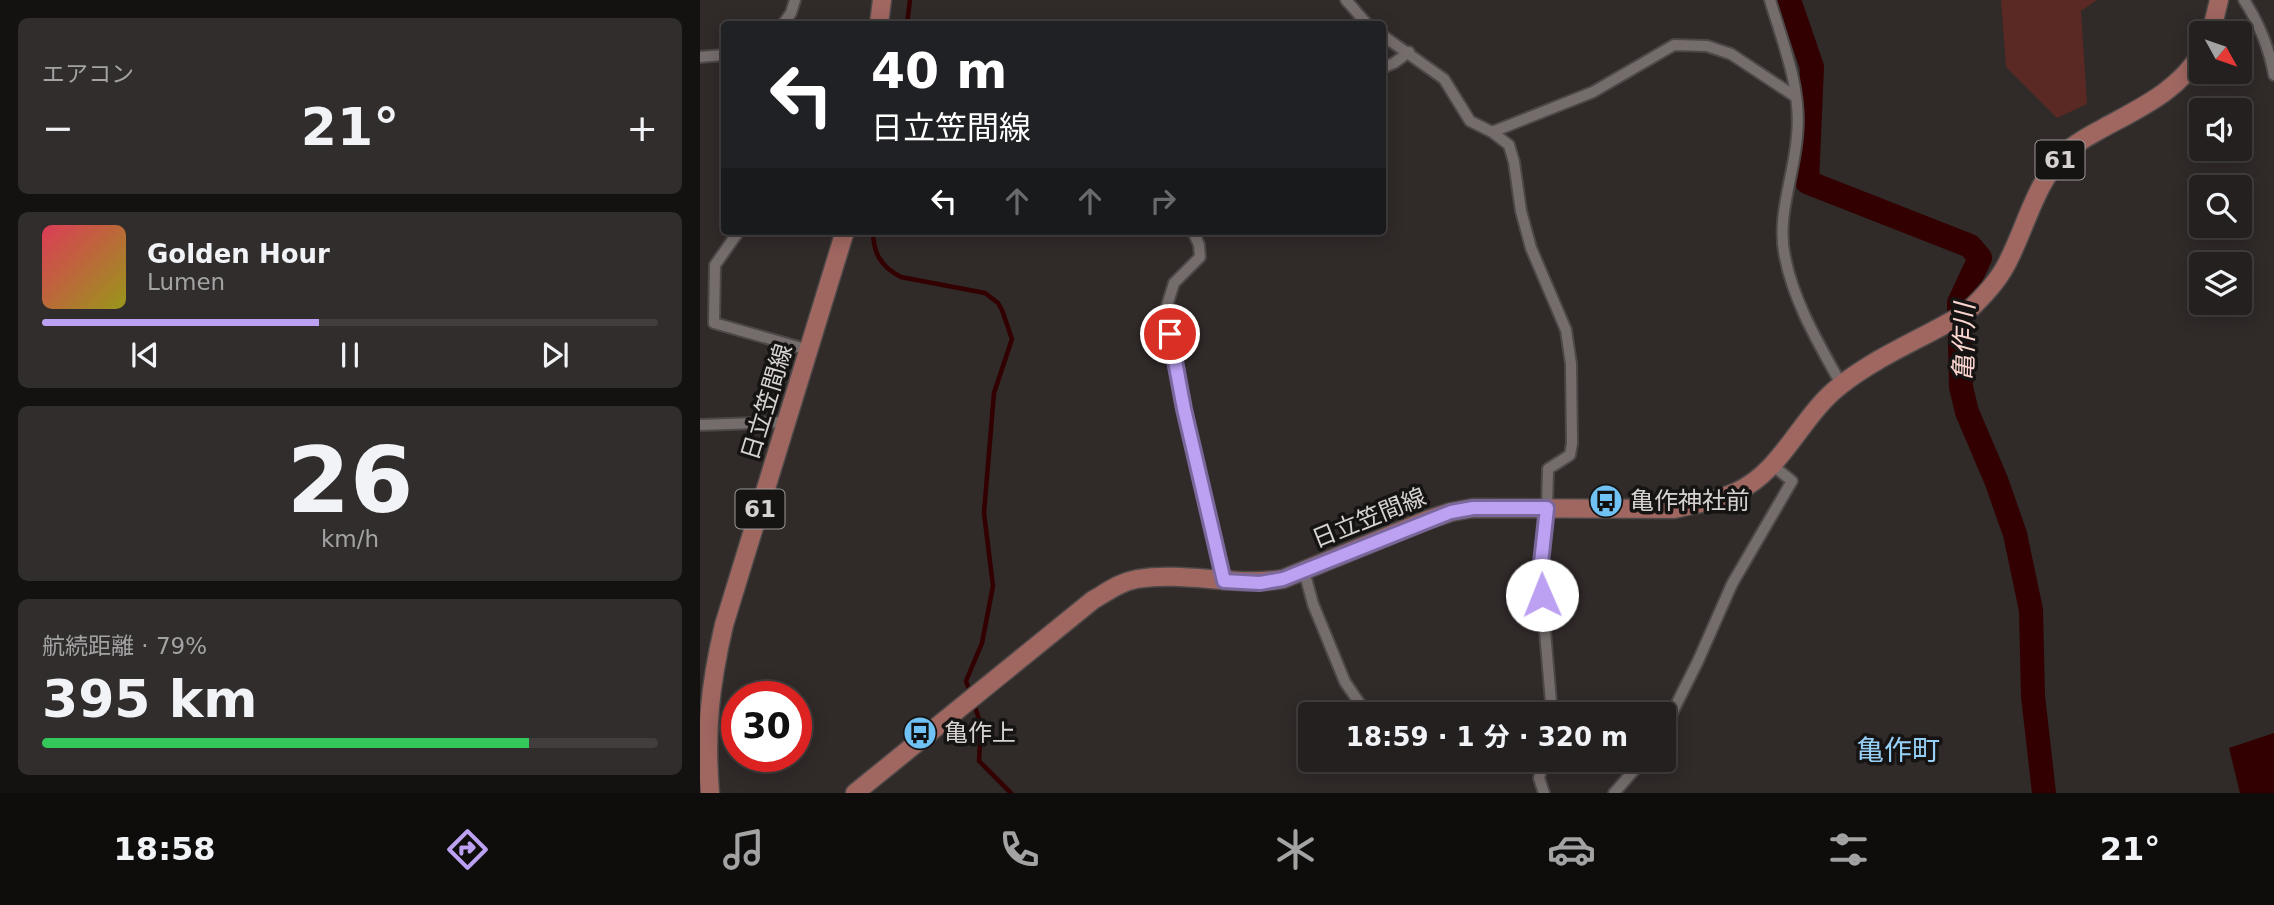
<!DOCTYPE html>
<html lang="ja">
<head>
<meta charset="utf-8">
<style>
	body { margin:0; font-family:"DejaVu Sans","Noto Sans JP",sans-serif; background:#302d2c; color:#f1f3f6; height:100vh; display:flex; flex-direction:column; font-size:26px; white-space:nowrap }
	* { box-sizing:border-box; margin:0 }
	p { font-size:23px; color:#a3a3a4 }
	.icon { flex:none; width:38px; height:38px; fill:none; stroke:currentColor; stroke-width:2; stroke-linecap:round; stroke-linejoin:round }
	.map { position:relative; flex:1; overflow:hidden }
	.side { display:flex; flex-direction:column; gap:18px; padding:18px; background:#141211; width:700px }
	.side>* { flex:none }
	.banner { position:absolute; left:21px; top:21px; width:665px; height:214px; border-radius:7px; box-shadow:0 4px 18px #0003,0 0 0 2px #413e3d; background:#202124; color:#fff; overflow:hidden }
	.needle { width:46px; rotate:130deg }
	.fabs { position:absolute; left:1489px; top:21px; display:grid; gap:14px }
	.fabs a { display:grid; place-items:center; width:63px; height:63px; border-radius:7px; background:#24201f; box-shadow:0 4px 18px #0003,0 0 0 2px #413e3d; font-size:35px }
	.speed { position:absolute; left:21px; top:681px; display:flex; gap:14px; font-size:35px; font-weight:700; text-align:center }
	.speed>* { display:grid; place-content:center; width:91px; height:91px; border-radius:50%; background:#24201f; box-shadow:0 4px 18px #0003,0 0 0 2px #413e3d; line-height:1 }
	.speed .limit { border:10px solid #d22; background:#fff; color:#111 }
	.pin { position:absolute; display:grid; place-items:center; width:60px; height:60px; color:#fff; margin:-30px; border:4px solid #fff; border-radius:50%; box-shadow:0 2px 7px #0007 }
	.me { position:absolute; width:77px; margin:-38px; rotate:359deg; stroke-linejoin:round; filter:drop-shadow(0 0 5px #0008) }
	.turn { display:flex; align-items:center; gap:24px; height:147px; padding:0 35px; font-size:32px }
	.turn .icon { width:91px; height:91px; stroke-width:2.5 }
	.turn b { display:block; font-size:49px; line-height:60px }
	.lanes { display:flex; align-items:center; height:66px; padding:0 35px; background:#0003; justify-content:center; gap:35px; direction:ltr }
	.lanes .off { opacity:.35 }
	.big { font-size:52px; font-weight:700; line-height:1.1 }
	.side .card { flex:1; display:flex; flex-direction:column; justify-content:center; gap:10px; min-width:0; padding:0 24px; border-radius:10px; background:#302d2c }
	.side .dial { align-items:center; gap:0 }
	.dial b { font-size:91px; line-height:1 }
	.song { display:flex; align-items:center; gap:21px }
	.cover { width:84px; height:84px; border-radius:10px; background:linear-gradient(135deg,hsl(350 70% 55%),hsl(60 70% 35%)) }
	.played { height:7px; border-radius:4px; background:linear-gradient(90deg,#bca0f2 45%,#413e3d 45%) }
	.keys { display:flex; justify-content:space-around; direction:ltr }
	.heat { display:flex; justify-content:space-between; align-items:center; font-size:38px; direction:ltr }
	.charge { height:10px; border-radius:5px; background:linear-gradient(90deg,#34c759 79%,#413e3d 0) }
	.trip { position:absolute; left:598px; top:702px; width:378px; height:70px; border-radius:7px; background:#24201f; box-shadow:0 4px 18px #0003,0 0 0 2px #413e3d; font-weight:700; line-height:70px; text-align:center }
	.dock { display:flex; height:112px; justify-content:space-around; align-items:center; background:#0e0d0c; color:#a3a3a4 }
	.dock .icon { width:49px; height:49px }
	.dock .current { color:#bca0f2 }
	.dock b { font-size:32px; color:#f1f3f6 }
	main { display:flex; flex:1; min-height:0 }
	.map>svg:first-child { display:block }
</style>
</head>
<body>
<main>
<section class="side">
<div class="card"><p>エアコン</p>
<div class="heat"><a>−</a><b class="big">21°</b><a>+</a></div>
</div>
<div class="card">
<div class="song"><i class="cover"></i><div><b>Golden Hour</b><p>Lumen</p></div></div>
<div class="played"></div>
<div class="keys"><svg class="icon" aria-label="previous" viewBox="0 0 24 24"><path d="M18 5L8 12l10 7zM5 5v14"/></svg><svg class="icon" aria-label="pause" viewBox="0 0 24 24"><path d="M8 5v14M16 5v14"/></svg><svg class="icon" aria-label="next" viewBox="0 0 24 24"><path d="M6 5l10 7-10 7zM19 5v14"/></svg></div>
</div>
<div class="card dial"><b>26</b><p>km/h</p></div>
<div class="card"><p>航続距離 · 79%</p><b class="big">395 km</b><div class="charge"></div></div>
</section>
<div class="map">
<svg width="1574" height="793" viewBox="0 0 1574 793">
	<rect width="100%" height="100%" fill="#302a29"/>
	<path fill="#5a2923" d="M1301,0h96l-16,11 6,93 -30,14 -51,-51z"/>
	<path fill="#320001" d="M1574,733v60h-34l-11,-45z"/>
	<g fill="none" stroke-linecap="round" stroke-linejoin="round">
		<g stroke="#320001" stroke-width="4.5">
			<path d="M207,24l3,-24"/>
			<path d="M173,231c0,22 8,36 28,46l84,16 13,10 4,7 10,29 -18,54 -10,120 9,73 -11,57 -16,38 4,11"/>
			<path d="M274,704l7,21 -2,36 32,32"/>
		</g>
		<path stroke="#320001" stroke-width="24" d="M1089,0l23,67 -5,115 163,64 10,12 -21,45 2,84 6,25 29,68 19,54 16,76 2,86 11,97"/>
		<defs>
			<g id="minor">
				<path d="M646,0l21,24"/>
				<path d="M1070,0c13,44 32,89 27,136 -3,40 -21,81 -12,121 9,46 34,87 56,127"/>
				<path d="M1544,0c15,23 25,48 30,75"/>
				<path d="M83,24l8,-11 4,-13"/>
				<path d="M682,35l62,44 26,42 22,11 17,13 5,17 7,49 10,37 35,82 5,34 1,79 -2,12 -22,14 -1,39 -7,64 12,142"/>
				<path d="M0,57l24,-2"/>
				<path d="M682,68l12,-5 15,-11"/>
				<path d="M792,132l101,-40 81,-47 33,1 24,8 65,43"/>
				<path d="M39,231l-24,34 -1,58 95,27"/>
				<path d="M493,231l6,14 1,12 -26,26 -8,26 18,100 40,172"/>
				<path d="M0,425l86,-3"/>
				<path d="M604,571l9,33 32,78 22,32"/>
				<path d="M964,729l34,-68 34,-77 60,-103 -20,-16"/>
				<path d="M844,760l-5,18 5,15"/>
				<path d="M914,793l29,-33"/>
			</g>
			<g id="primary">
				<path d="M179,24l3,-24"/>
				<path d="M1511,33l8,-33"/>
				<path d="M10,793c-5,-61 0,-108 14,-168l121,-394"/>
				<path d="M155,793l238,-193c14,-8 27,-18 44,-21 48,-8 97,8 146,0l144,-59 24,-8 22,-4 201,1c21,-5 42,-8 62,-17 47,-21 65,-77 105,-107 38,-30 85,-48 126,-73 14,-13 28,-27 38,-45 20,-36 29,-83 60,-114 11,-11 26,-18 40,-26 37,-20 74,-37 97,-75"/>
			</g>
		</defs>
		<use href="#minor" stroke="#4d4848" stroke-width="14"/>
		<use href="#primary" stroke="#4d4848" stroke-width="21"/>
		<use href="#minor" stroke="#756d6c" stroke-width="10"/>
		<use href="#primary" stroke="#a06760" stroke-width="18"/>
	</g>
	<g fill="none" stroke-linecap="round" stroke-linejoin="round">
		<defs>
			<path id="route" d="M470,334l14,75 40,172 36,2 23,-4 168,-67 22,-4h74l-7,64 2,23"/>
		</defs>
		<use href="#route" stroke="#7a689d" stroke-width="18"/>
		<use href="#route" stroke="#bca0f2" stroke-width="12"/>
	</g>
	<defs>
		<symbol id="bus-disc" viewBox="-11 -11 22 22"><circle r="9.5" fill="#70c1f4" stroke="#161313"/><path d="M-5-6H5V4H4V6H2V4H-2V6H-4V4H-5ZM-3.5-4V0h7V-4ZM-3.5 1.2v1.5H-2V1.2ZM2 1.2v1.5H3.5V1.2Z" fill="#111"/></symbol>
	</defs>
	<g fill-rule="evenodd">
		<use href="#bus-disc" x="887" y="482" width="38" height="38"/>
		<use href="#bus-disc" x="201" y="714" width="38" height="38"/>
	</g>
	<g text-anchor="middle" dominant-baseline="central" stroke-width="7" stroke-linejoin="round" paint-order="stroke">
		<g fill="#161313" stroke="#9d9999" stroke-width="2">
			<rect x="1335.5" y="140.5" width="49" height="39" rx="5"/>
			<rect x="35.5" y="489.5" width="49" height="39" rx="5"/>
		</g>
		<g font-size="23" font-weight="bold" fill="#d7d2d2">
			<text x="1360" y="160">61</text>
			<text x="60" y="509">61</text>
		</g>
		<g font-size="24" fill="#d7d2d2" stroke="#161313">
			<text transform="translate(67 402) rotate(-73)">日立笠間線</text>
			<text transform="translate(669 518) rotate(-22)">日立笠間線</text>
		</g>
		<g font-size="24" fill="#d7d2d2" stroke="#161313" text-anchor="start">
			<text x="930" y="501">亀作神社前</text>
			<text x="244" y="733">亀作上</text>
		</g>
		<g font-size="26" font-style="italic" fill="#fcd6d0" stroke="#161313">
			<text transform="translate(1264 342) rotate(-89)">亀作川</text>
		</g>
		<g font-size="28" fill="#97d0f6" stroke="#161313">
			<text x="1198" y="750">亀作町</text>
		</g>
	</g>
</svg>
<div class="fabs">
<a><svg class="needle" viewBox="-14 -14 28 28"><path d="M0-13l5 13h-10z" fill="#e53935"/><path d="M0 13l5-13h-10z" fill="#a3a3a4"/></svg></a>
<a><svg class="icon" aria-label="sound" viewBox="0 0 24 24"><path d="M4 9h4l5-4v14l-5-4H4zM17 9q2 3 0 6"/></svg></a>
<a><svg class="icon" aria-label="search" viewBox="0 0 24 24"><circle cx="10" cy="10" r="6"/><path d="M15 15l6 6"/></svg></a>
<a><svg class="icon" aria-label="layers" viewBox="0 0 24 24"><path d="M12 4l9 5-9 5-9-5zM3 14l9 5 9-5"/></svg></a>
</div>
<div class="speed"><div class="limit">30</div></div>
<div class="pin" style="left:470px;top:334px;background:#d93025"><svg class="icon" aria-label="arrive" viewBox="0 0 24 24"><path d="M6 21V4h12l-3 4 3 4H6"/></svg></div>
<svg class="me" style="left:842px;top:595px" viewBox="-20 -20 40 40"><circle r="19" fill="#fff"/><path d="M0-13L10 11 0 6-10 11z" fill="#bca0f2"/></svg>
<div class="trip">18:59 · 1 分 · 320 m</div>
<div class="banner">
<div class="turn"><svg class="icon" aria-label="left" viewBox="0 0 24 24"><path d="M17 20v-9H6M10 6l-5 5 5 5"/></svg><div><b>40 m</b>日立笠間線</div></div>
<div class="lanes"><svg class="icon" aria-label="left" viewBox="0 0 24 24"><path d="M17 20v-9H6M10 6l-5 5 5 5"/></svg><svg class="icon off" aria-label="ahead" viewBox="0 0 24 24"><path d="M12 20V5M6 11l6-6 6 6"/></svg><svg class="icon off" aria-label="ahead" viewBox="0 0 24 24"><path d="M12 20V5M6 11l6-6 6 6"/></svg><svg class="icon off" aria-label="right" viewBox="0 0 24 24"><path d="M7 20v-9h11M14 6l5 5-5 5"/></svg></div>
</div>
</div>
</main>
<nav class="dock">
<b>18:58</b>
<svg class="icon current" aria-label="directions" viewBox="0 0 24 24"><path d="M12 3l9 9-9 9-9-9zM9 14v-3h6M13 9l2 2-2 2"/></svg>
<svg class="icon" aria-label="music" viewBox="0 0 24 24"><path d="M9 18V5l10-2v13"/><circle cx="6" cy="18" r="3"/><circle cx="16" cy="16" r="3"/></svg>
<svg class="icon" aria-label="phone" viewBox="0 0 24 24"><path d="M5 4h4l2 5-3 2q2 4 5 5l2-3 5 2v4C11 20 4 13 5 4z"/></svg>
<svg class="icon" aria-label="climate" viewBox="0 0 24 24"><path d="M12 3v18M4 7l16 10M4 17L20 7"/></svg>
<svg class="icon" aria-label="car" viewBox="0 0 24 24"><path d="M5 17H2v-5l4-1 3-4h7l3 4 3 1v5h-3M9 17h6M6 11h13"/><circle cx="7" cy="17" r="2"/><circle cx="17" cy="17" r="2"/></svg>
<svg class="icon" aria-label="filters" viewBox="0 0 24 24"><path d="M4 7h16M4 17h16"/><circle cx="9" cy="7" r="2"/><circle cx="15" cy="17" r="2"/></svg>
<b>21°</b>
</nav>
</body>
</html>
